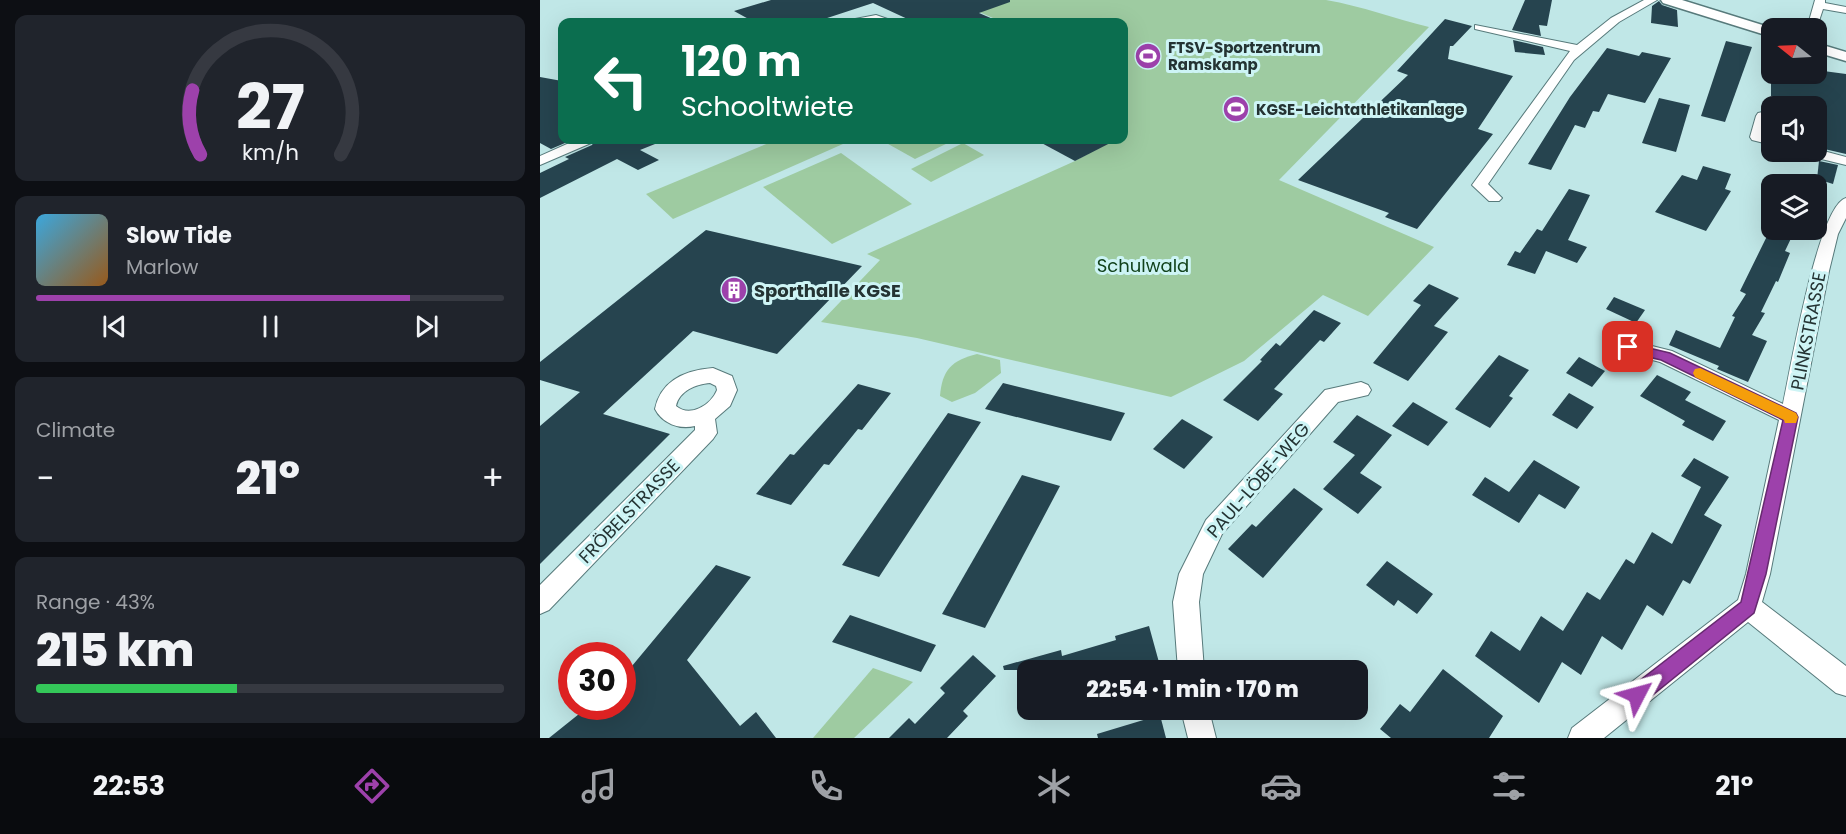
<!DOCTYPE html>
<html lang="en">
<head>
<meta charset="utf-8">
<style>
	body { margin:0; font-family:Poppins,sans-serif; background:#20242c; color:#f1f3f6; height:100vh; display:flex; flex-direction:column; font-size:22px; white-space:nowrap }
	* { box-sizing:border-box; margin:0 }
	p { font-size:20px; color:#9ea1a6 }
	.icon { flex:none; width:33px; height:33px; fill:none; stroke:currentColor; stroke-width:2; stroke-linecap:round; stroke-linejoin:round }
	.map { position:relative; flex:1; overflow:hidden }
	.drawer { display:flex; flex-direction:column; gap:15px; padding:15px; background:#0d0f14; width:540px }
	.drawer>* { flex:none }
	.guide { position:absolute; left:18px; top:18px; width:570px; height:126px; border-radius:12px; box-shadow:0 6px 24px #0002; background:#0b6e4f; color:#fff; overflow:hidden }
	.needle { width:39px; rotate:288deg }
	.tools { position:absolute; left:1221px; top:18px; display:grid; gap:12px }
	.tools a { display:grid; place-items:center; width:66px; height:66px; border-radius:12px; background:#171b24; box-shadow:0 6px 24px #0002; font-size:30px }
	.speed { position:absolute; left:18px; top:642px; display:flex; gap:12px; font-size:30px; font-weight:700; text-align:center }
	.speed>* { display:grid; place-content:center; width:78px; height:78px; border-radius:50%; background:#171b24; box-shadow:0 6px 24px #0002; line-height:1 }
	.speed .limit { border:9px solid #d22; background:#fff; color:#111 }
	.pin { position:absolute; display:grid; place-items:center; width:51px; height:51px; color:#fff; margin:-26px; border-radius:12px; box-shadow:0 3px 9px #0006 }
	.me { position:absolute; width:66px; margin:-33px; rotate:51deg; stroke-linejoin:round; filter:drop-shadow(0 0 4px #0008) }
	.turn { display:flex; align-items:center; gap:21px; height:126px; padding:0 24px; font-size:27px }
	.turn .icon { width:78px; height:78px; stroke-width:2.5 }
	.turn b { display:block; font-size:42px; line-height:51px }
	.big { font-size:45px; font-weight:800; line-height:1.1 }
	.drawer .widget { flex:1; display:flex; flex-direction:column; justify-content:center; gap:9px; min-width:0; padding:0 21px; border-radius:12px; background:#20242c }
	.drawer .dial { align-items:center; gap:0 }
	.dial svg { height:156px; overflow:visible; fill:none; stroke:#363941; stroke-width:7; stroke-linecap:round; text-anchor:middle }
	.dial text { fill:#f1f3f6; stroke:none }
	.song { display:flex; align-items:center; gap:18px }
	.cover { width:72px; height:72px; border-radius:9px; background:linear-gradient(135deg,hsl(200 70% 55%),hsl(30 70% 35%)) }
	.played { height:6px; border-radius:3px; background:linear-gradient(90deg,#9d41ab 80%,#363941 80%) }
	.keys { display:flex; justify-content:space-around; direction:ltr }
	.heat { display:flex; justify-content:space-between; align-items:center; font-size:33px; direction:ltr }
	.charge { height:9px; border-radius:4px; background:linear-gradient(90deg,#34c759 43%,#363941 0) }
	.trip { position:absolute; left:477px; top:660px; width:351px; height:60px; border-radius:12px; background:#171b24; box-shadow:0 6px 24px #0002; font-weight:800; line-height:60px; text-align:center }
	.tabs { display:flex; height:96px; justify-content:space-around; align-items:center; background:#090b0e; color:#9ea1a6 }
	.tabs .icon { width:42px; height:42px }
	.tabs .selected { color:#9d41ab }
	.tabs b { font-size:27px; color:#f1f3f6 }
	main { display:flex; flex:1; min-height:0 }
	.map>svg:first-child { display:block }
</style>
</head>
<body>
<main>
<section class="drawer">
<div class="widget dial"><svg viewBox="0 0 100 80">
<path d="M14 69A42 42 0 1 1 86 69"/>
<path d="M14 69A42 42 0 0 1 10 36" stroke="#9d41ab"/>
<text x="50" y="56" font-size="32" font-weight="700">27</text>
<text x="50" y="72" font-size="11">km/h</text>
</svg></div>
<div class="widget">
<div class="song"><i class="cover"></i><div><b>Slow Tide</b><p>Marlow</p></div></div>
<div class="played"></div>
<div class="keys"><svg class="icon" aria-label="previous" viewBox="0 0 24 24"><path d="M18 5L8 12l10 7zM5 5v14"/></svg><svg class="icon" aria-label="pause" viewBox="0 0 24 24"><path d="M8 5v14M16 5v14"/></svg><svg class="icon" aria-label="next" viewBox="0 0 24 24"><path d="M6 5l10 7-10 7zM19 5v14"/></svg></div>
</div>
<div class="widget"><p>Climate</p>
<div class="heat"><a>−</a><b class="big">21°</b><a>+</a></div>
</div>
<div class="widget"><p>Range · 43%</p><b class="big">215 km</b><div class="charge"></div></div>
</section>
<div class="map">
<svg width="1306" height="738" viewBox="0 0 1306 738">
	<rect width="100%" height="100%" fill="#c0e7e7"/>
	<g fill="#9ecba1">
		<path d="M412,0h374c36,6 69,19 103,27l-150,153 155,67 -66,69 -45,-21 -79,66 -73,36 -254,-59 -96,-16 59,-62 -13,-6 208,-93 38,-21h11v-7l3,-3 -3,-2v-106h-143l12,-4z"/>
		<path d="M236,140h76l-179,79 -27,-25z"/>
		<path d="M341,140h73l-39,19z"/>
		<path d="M423,143l21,12 -53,27 -20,-13z"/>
		<path d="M301,153l71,51 -80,40 -69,-57z"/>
		<path d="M437,354l23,6 1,13 -26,20 -23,9 -12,-6c2,-26 12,-36 37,-42z"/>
		<path d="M333,668l40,14 -59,56h-41z"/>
	</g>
	<g fill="#26444f">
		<path d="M231,0h239v2l-31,11 21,9h-86l-41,-19 -58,19h-61l-20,-11z"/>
		<path d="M985,0h27l-5,26 -8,-1 2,11 -29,-6z"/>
		<path d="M1119,1l3,4 15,5 1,17 -27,-4 1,-17z"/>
		<path d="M905,19l27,7 -19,20h-3l-2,13 65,17 -35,53 15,5 -76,95 -32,-12 4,-4 -91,-33 110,-105 -11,-4z"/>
		<path d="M973,40l30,7 2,8 -30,-3z"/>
		<path d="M1186,41l26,6 -27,75 -24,-6z"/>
		<path d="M1067,48l32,8 3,-4 29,6 -26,45 -37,-9 -9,18 -6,-1 -8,17 -10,-3 -24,45 -23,-6 42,-67z"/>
		<path d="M1276,70l30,4v80l-26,-6 2,-16 -6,-1v-26l-45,-9v-22h45z"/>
		<path d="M0,77l22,4v59h10l-21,9 -11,-6z"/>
		<path d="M1119,98l31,7 -14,47 -34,-9z"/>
		<path d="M55,140h70l-25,10 19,10 -21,10 -21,-11 -77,39v-25l29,-14 -4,-2 27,-12z"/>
		<path d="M496,140h80l-41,21z"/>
		<path d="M1279,161l19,4 -5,19 -16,-5z"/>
		<path d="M1163,166l28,8 -6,15 6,2 -25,40 -51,-19 27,-37 15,5z"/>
		<path d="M1029,189l21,6 -22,45 19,7 -10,16 -31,-12 -11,23 -28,-9 8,-14 5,2 17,-24 5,2z"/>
		<path d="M166,230l156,36 -85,88 -84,-23 -90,83 67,20 -130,130v-138l40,-34 -40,-12v-18z"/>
		<path d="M1230,230h25l-10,21 5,2 -12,29 -2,-1 -15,31 4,1 -13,22 15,6 -19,41 -31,-13 2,-3 -50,-21 7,-15 44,18 15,-31 -3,-1 14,-22 -6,-3z"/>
		<path d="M889,284l30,14 -25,28 14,6 -40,49 -35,-18 48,-58 -8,-4z"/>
		<path d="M1074,297l31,13 -9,13 -30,-14z"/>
		<path d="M774,310l27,13 -17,19 -4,-2 -46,49 9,5 -25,27 -35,-21 39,-39 -2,-1 16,-17 4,3z"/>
		<path d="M959,355l30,15 -20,26 4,2 -23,30 -35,-19z"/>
		<path d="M1039,357l26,14 -13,16 -26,-14z"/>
		<path d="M1117,375l34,17 -6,8 41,21 -13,20 -31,-16 3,-4 -45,-25z"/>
		<path d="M463,383l98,24 24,6 -14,28 -126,-32z"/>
		<path d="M318,384l33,9 -29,37 -4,-1 -29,36 -5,-1 -33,41 -35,-11 34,-40 4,1z"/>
		<path d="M1029,393l25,14 -17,22 -25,-14z"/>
		<path d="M873,402l35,20 -20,24 -36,-20z"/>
		<path d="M408,413l33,9 -102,155 -37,-12z"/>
		<path d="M817,415l35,20 -32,38 22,14 -24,27 -35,-25 32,-34 -22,-13z"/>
		<path d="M642,419l31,18 -29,32 -31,-20z"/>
		<path d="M1154,458l35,19 -25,38 18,10 -32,59 -7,-4 -20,36 -16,-11 -25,45 -20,-14 -21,39 -19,-13 -23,41 -64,-47 16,-25 29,20 21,-35 22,15 24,-39 13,8 26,-41 8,5 18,-32 20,12 29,-57 -20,-11z"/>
		<path d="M994,460l46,27 -15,22 -26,-15 -20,29 -47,-28 13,-18 24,15z"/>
		<path d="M482,475l38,11 -75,142 -43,-14z"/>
		<path d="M754,488l29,21 -60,69 -35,-29 24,-25 4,3z"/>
		<path d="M847,561l46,33 -16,20 -19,-14 -4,6 -28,-21z"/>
		<path d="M176,565l35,12 -64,83 53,66 16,-14 20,26h-227l40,-32h33v-28z"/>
		<path d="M310,615l86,30 -15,27 -89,-30z"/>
		<path d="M609,626l11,40 -14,4h-142l-1,-4 58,-16 1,6 54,-16 -1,-4z"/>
		<path d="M433,655l23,21 -33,35 5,5 -21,22h-58l20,-20 6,6 30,-31 -5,-5z"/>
		<path d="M903,669l60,47 -14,22h-98l-11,-9 20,-25 10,8z"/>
		<path d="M620,715l6,23h-68l-1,-4z"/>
	</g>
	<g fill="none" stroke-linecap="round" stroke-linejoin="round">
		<defs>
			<g id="minor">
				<path d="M1104,0h13l-38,22 -45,38 -86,124 14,14 -3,3h-10l-17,-16 98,-134 -95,-22v-4l102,20 34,-27z"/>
				<path d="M1275,0h10v3l21,4v6l-23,-4 -7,21 -9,-2z"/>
				<path d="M336,15l20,7h-48l2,-2z"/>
				<path d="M1232,110v8l-3,1 -4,16 7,2v8l-20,-5 -2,-3 6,-21 2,-3z"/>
				<path d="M36,140h17l-2,3 -51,22v-9z"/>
				<path d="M1276,149l30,8v8l-41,-10 -2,-3h13z"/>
				<path d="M1306,198v20l-8,16 -9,37 -59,303 -8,28 84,64v30l-10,-3 -88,-71 -144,116h-36l4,-10 166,-128 8,-26 33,-154 -119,-58 -39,-10 -2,-5 2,-5 7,-2 44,11 111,53c7,-32 35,-199 63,-206z"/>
				<path d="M173,368l19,8 5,14 -7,16 -15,13 2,14 -4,6 -164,171 -9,4v-29l155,-155v-4c-16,4 -33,-3 -40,-17 6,-29 31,-39 58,-41zM170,383l6,3 1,4c-6,15 -27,28 -41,16 3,-15 20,-22 34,-23z"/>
				<path d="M821,382l7,3 3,5 -3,5 -30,7 -116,132 -19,40 -4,28 5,68h-26l-5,-68 6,-28 27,-54 119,-130z"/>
				<path d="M641,710h28l7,28h-28z"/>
			</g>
			<g id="tertiary">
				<path d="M1121,0h21l90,28v9l-109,-34z"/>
				<path d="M1276,43l30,9v9l-30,-9z"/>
			</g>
		</defs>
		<use href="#minor" stroke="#577a7b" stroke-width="2"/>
		<use href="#tertiary" stroke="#577a7b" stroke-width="3"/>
		<use href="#minor" fill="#fff" fill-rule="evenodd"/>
		<use href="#tertiary" fill="#fff" fill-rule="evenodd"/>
	</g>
	<path fill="#9d41ab" stroke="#662a6f" stroke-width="1.5" d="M1088,343l42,10 126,60 2,4 -32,157 -12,39 -110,89 -7,2 -7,-2 -3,-7 3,-7 111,-86 42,-182 -122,-60 -38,-9 -2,-4 2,-3z"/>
	<path fill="#f59e0b" d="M1160,368l96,45 2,4 -2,6h-11l-1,-3 -89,-43 -2,-4 2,-4z"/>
	<defs>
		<symbol id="stadium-disc" viewBox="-11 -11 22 22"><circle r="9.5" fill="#9d41ab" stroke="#cdf4f5"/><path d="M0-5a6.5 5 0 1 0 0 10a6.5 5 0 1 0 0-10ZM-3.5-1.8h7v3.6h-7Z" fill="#fff"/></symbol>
		<symbol id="building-disc" viewBox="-11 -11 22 22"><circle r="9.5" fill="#9d41ab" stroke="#cdf4f5"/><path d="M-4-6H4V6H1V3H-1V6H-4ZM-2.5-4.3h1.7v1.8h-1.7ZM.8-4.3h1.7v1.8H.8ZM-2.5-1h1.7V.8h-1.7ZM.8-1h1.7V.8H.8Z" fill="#fff"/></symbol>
	</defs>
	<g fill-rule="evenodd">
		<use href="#stadium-disc" x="593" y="41" width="30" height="30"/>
		<use href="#stadium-disc" x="681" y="94" width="30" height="30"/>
		<use href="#building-disc" x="179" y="275" width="30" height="30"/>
	</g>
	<g text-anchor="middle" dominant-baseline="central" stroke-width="6" stroke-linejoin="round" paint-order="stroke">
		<g font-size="15" font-weight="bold" fill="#243333" stroke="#cdf4f5" text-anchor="start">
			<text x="628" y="47">FTSV-Sportzentrum<tspan x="628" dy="17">Ramskamp</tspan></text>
			<text x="716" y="109">KGSE-Leichtathletikanlage</text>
		</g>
		<g font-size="18" fill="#11421b" stroke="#cdf4f5">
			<text x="603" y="265">Schulwald</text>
		</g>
		<g font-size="18" font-weight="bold" fill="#243333" stroke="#cdf4f5" text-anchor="start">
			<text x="214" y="290">Sporthalle KGSE</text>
		</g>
		<g font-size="18" fill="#243333" stroke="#cdf4f5">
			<text transform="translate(1268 331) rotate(-79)">PLINKSTRASSE</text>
			<text transform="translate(718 480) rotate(-49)">PAUL-LÖBE-WEG</text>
			<text transform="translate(89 511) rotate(-46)">FRÖBELSTRASSE</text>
		</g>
	</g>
</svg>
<div class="tools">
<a><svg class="needle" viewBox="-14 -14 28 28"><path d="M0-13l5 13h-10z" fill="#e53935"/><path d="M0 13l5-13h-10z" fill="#9ea1a6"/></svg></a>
<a><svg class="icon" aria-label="sound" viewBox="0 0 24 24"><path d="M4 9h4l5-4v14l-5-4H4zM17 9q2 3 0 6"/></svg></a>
<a><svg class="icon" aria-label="layers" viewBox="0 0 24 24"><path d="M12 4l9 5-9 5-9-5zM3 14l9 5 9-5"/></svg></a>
</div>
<div class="speed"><div class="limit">30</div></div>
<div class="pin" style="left:1088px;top:347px;background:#d93025"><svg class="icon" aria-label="arrive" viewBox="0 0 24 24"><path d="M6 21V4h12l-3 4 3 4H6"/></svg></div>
<svg class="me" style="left:1097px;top:695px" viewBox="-20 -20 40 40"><path d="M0-17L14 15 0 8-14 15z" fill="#9d41ab" stroke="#fff" stroke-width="4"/></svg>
<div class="trip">22:54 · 1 min · 170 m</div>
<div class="guide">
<div class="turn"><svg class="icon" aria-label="left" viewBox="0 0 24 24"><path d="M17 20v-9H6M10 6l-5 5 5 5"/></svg><div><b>120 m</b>Schooltwiete</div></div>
</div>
</div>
</main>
<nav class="tabs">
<b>22:53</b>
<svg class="icon selected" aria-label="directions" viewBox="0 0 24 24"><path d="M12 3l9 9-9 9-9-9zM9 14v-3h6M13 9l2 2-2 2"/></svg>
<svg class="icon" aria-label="music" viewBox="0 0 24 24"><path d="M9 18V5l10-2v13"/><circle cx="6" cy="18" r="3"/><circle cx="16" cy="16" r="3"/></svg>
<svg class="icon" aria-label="phone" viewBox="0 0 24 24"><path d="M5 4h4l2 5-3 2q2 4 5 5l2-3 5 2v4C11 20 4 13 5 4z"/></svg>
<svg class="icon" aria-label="climate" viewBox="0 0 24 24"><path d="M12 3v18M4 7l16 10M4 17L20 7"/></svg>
<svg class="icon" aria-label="car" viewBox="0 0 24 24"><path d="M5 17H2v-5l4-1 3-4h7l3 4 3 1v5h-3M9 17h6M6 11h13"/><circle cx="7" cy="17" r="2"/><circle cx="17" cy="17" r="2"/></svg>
<svg class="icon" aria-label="filters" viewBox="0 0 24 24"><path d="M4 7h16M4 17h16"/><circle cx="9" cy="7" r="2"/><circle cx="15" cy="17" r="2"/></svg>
<b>21°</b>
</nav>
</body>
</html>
